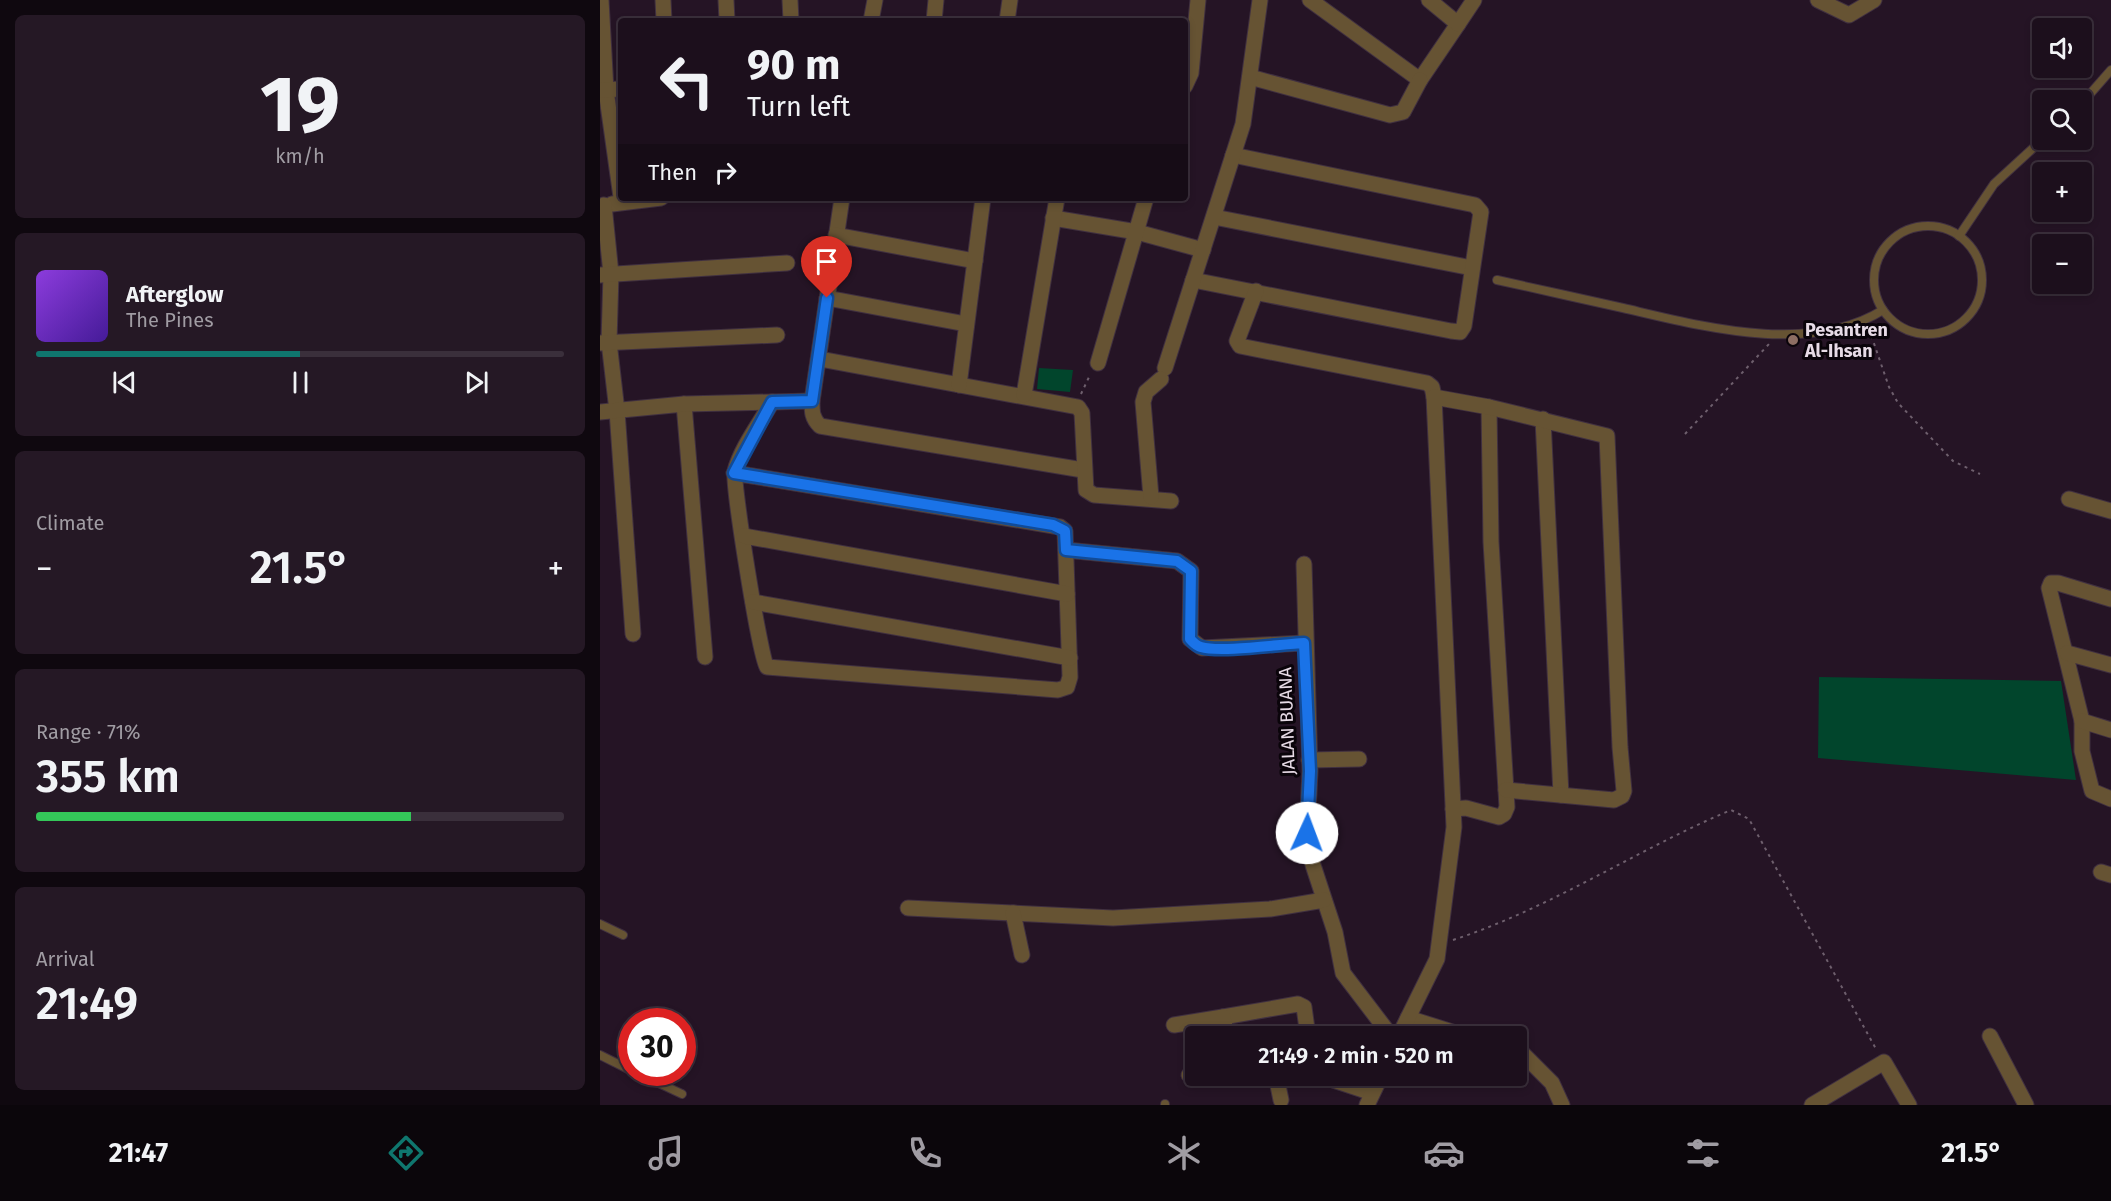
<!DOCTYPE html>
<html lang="en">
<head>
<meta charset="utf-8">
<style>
	body { margin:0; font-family:"Fira Sans",sans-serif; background:#251825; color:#f1f3f6; height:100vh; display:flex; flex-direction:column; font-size:22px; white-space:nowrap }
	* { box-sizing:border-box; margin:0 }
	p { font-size:20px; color:#a09ca3 }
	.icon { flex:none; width:33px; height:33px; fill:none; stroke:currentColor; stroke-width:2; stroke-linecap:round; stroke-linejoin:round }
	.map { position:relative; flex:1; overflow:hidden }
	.side { display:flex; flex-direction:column; gap:15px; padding:15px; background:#0f080f; width:600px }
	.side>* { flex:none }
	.guide { position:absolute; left:18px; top:18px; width:570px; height:183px; border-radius:6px; box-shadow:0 3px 9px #0003,0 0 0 2px #3a2f3b; background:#1c0f1c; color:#f1f3f6; overflow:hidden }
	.tools { position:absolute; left:1432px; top:18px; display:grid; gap:12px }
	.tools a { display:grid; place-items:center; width:60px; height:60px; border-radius:6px; background:#1c0f1c; box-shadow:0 3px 9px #0003,0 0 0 2px #3a2f3b; font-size:30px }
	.speed { position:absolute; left:18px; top:1008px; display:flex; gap:12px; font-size:30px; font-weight:700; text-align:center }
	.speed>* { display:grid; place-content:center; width:78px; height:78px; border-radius:50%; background:#1c0f1c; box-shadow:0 3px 9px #0003,0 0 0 2px #3a2f3b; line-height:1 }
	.speed .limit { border:9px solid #d22; background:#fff; color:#111 }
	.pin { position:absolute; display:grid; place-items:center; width:51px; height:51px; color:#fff; margin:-62px -26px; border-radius:50% 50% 50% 0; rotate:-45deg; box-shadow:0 0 6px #0007 }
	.pin .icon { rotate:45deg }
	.me { position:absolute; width:66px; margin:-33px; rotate:2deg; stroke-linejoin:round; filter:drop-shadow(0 0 4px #0008) }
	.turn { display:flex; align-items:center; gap:21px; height:126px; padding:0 30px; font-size:27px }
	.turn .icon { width:78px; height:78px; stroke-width:2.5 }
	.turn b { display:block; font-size:42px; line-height:51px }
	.then { display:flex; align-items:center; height:57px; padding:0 30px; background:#0003; gap:12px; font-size:22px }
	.big { font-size:45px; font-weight:600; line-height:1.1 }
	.side .card { flex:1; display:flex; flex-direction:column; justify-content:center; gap:9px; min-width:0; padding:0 21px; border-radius:9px; background:#251825 }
	.side .dial { align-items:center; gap:0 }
	.dial b { font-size:78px; line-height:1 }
	.song { display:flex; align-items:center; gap:18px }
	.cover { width:72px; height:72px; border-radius:9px; background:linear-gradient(135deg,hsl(270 70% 55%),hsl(260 70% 35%)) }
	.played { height:6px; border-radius:3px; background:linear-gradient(90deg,#0f766e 50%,#3a2f3b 50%) }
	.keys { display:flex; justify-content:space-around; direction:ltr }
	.heat { display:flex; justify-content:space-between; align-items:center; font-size:33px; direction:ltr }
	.charge { height:9px; border-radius:4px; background:linear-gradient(90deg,#34c759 71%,#3a2f3b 0) }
	.trip { position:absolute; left:585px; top:1026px; width:342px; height:60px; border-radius:6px; background:#1c0f1c; box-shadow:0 3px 9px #0003,0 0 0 2px #3a2f3b; font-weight:600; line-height:60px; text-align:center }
	.dock { display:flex; height:96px; justify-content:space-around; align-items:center; background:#0b060b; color:#a09ca3 }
	.dock .icon { width:42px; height:42px }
	.dock .on { color:#0f766e }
	.dock b { font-size:27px; color:#f1f3f6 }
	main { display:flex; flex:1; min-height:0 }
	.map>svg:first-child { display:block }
</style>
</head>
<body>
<main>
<section class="side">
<div class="card dial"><b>19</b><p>km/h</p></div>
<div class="card">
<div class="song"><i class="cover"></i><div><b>Afterglow</b><p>The Pines</p></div></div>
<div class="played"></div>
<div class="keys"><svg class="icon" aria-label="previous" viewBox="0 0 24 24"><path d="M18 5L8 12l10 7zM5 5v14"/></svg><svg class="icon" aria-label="pause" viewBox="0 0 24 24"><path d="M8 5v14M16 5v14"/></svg><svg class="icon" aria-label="next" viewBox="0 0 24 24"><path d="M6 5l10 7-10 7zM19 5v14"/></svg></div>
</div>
<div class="card"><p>Climate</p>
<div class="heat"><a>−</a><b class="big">21.5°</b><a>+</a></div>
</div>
<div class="card"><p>Range · 71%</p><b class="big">355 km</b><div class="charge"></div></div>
<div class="card"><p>Arrival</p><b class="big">21:49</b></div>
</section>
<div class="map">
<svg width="1511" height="1105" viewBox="0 0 1511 1105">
	<rect width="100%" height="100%" fill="#251425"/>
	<g fill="#01452c">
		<path d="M439,368l34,2 -3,22 -33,-3z"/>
		<path d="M1219,677l242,4 15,99 -258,-22z"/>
	</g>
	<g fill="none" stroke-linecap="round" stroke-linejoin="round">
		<defs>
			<g id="lane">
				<path d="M1482,103l29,-33"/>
				<circle cx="1328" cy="280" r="54"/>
				<path d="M1359,236l35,-52 49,-45"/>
				<path d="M897,280c42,9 84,19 126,28 78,18 186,48 260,2"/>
				<path d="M0,924l23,11"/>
				<path d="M0,1055l32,16"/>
				<path d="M35,1072l47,22"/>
				<path d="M565,1104v1"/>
			</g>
			<g id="street">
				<path d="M1,0l5,90 15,107"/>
				<path d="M63,0l1,21"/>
				<path d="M126,0l1,21"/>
				<path d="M190,0l1,21"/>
				<path d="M710,0l110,80 38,-56"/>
				<path d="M829,0l29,24 16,-24"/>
				<path d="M1218,0l31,15 25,-15"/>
				<path d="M271,21l4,-21"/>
				<path d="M334,21l2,-21"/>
				<path d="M407,21l3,-21"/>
				<path d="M650,77l140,38 13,-3 17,-32"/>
				<path d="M585,86l6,-13 7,-73"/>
				<path d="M0,90l21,-1"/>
				<path d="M242,198l-30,203c0,11 0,17 8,25l263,44"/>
				<path d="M12,204l49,-6"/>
				<path d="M4,205l7,69 -2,68 8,69 16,223"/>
				<path d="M614,217l258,51"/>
				<path d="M453,218l84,14 66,18"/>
				<path d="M236,235l139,26"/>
				<path d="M0,275l187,-12"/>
				<path d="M593,280l258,51 9,1 4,-6 17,-114 -6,-7 -242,-50"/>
				<path d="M656,291l-19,50 3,5 187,37 5,4 2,10"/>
				<path d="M227,298l139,26"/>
				<path d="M0,343l177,-8"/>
				<path d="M220,359l258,48 4,6 4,77 8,5 77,6"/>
				<path d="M498,363l48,-165"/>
				<path d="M565,368l78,-244 17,-124"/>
				<path d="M359,385l24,-187"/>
				<path d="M424,395l33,-197"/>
				<path d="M84,404l21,253"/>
				<path d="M0,412l84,-8 128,-3"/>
				<path d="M943,419l18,376"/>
				<path d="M134,473l326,54 5,4 5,146 -3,10 -9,3 -291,-23c-7,-9 -35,-185 -32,-196 6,-23 25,-48 37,-69"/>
				<path d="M551,497l-8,-95 3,-10 15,-13"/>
				<path d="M1469,499l42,12"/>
				<path d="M144,536l323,58"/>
				<path d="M466,550l111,11 14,10 -1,68 12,9 102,-5"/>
				<path d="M704,564l6,207 -3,62 6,32 22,67 8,41 48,63"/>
				<path d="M1511,599l-53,-16h-7l-2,5 33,133v30l10,40 19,8"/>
				<path d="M153,602l317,56"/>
				<path d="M1467,653l44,12"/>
				<path d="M1482,721l29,9"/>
				<path d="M709,760l50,-1"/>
				<path d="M853,809l13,-1 33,9 5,-3 3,-7 -16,-265 -2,-135"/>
				<path d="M1501,872l10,3"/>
				<path d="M308,908l205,10 157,-9 54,-9"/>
				<path d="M413,913l9,42"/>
				<path d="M623,1017l75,-13 6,3 4,29"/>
				<path d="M808,1018l57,18"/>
				<path d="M574,1025l49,-8 4,19"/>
				<path d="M799,1036l38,-77 17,-132 -20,-430 55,10 118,29 13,311 4,44 -2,5 -8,4 -108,-10"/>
				<path d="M1390,1036l36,69"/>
				<path d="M916,1047l36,36 10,22"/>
				<path d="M589,1075l7,-1"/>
				<path d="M676,1076l5,24"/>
				<path d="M721,1076l51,17"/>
				<path d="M767,1105l14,-29"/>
				<path d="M1212,1105l72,-43 25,43"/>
			</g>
		</defs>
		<use href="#lane" stroke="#403040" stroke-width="10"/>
		<use href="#street" stroke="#403040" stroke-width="17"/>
		<g stroke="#6e5f6d" stroke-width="2" stroke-dasharray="3 4.5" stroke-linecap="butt">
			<path d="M1269,329l20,58 9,16 55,58 27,13"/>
			<path d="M481,394l9,-19"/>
			<path d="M1085,434l84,-90"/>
			<path d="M853,940c98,-32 183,-90 278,-130l18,9 127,230"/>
		</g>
		<use href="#lane" stroke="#665333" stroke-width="8"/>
		<use href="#street" stroke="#665333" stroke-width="15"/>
	</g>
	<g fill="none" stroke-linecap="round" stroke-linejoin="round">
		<defs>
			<path id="route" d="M227,298l-15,103 -40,1 -38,71 319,52 12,6 1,19 111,11 14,10 -1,68c3,3 6,7 11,8 19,6 80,-3 103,-4l6,128 -3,62"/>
		</defs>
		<use href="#route" stroke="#114b97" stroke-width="15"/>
		<use href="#route" stroke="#1a73e8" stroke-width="10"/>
	</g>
	<circle fill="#8d6e63" stroke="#0a040a" stroke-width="2" cx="1193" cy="340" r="6"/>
	<g text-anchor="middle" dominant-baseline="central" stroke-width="6" stroke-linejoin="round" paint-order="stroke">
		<g font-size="18" font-weight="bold" fill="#e7dbe6" stroke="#0a040a" text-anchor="start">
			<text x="1205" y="330">Pesantren<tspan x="1205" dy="21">Al-Ihsan</tspan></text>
		</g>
		<g font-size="18" fill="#e7dbe6" stroke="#0a040a">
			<text transform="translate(687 721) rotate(-92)">JALAN BUANA</text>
		</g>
	</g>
</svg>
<div class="tools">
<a><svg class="icon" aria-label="sound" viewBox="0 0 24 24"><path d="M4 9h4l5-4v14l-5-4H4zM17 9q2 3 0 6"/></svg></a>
<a><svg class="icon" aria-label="search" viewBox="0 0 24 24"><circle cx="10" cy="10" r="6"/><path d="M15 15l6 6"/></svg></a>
<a>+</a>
<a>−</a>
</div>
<div class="speed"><div class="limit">30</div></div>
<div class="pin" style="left:227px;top:298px;background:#d93025"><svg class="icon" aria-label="arrive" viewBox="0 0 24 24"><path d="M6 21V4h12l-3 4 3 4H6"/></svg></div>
<svg class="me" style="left:707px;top:833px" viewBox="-20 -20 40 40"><circle r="19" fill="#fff"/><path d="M0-13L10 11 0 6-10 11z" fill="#1a73e8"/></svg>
<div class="trip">21:49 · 2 min · 520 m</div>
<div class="guide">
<div class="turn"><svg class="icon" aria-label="left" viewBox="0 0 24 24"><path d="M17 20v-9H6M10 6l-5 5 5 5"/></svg><div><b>90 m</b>Turn left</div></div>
<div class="then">Then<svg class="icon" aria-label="right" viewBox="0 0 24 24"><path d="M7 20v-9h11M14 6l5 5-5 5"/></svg></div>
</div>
</div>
</main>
<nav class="dock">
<b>21:47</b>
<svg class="icon on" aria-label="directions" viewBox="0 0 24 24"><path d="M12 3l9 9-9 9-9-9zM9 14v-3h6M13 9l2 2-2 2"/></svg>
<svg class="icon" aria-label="music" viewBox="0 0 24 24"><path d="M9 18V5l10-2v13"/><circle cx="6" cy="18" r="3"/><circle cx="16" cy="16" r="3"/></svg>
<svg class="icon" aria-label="phone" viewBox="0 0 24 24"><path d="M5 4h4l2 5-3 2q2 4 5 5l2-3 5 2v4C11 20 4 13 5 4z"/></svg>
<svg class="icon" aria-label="climate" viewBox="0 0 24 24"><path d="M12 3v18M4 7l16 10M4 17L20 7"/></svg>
<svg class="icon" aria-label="car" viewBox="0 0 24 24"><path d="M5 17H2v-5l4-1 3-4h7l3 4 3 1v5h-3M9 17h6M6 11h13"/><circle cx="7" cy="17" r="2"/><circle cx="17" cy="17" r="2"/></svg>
<svg class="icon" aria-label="filters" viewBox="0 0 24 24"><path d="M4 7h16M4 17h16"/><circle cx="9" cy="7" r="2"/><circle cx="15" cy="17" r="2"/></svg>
<b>21.5°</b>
</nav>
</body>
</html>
